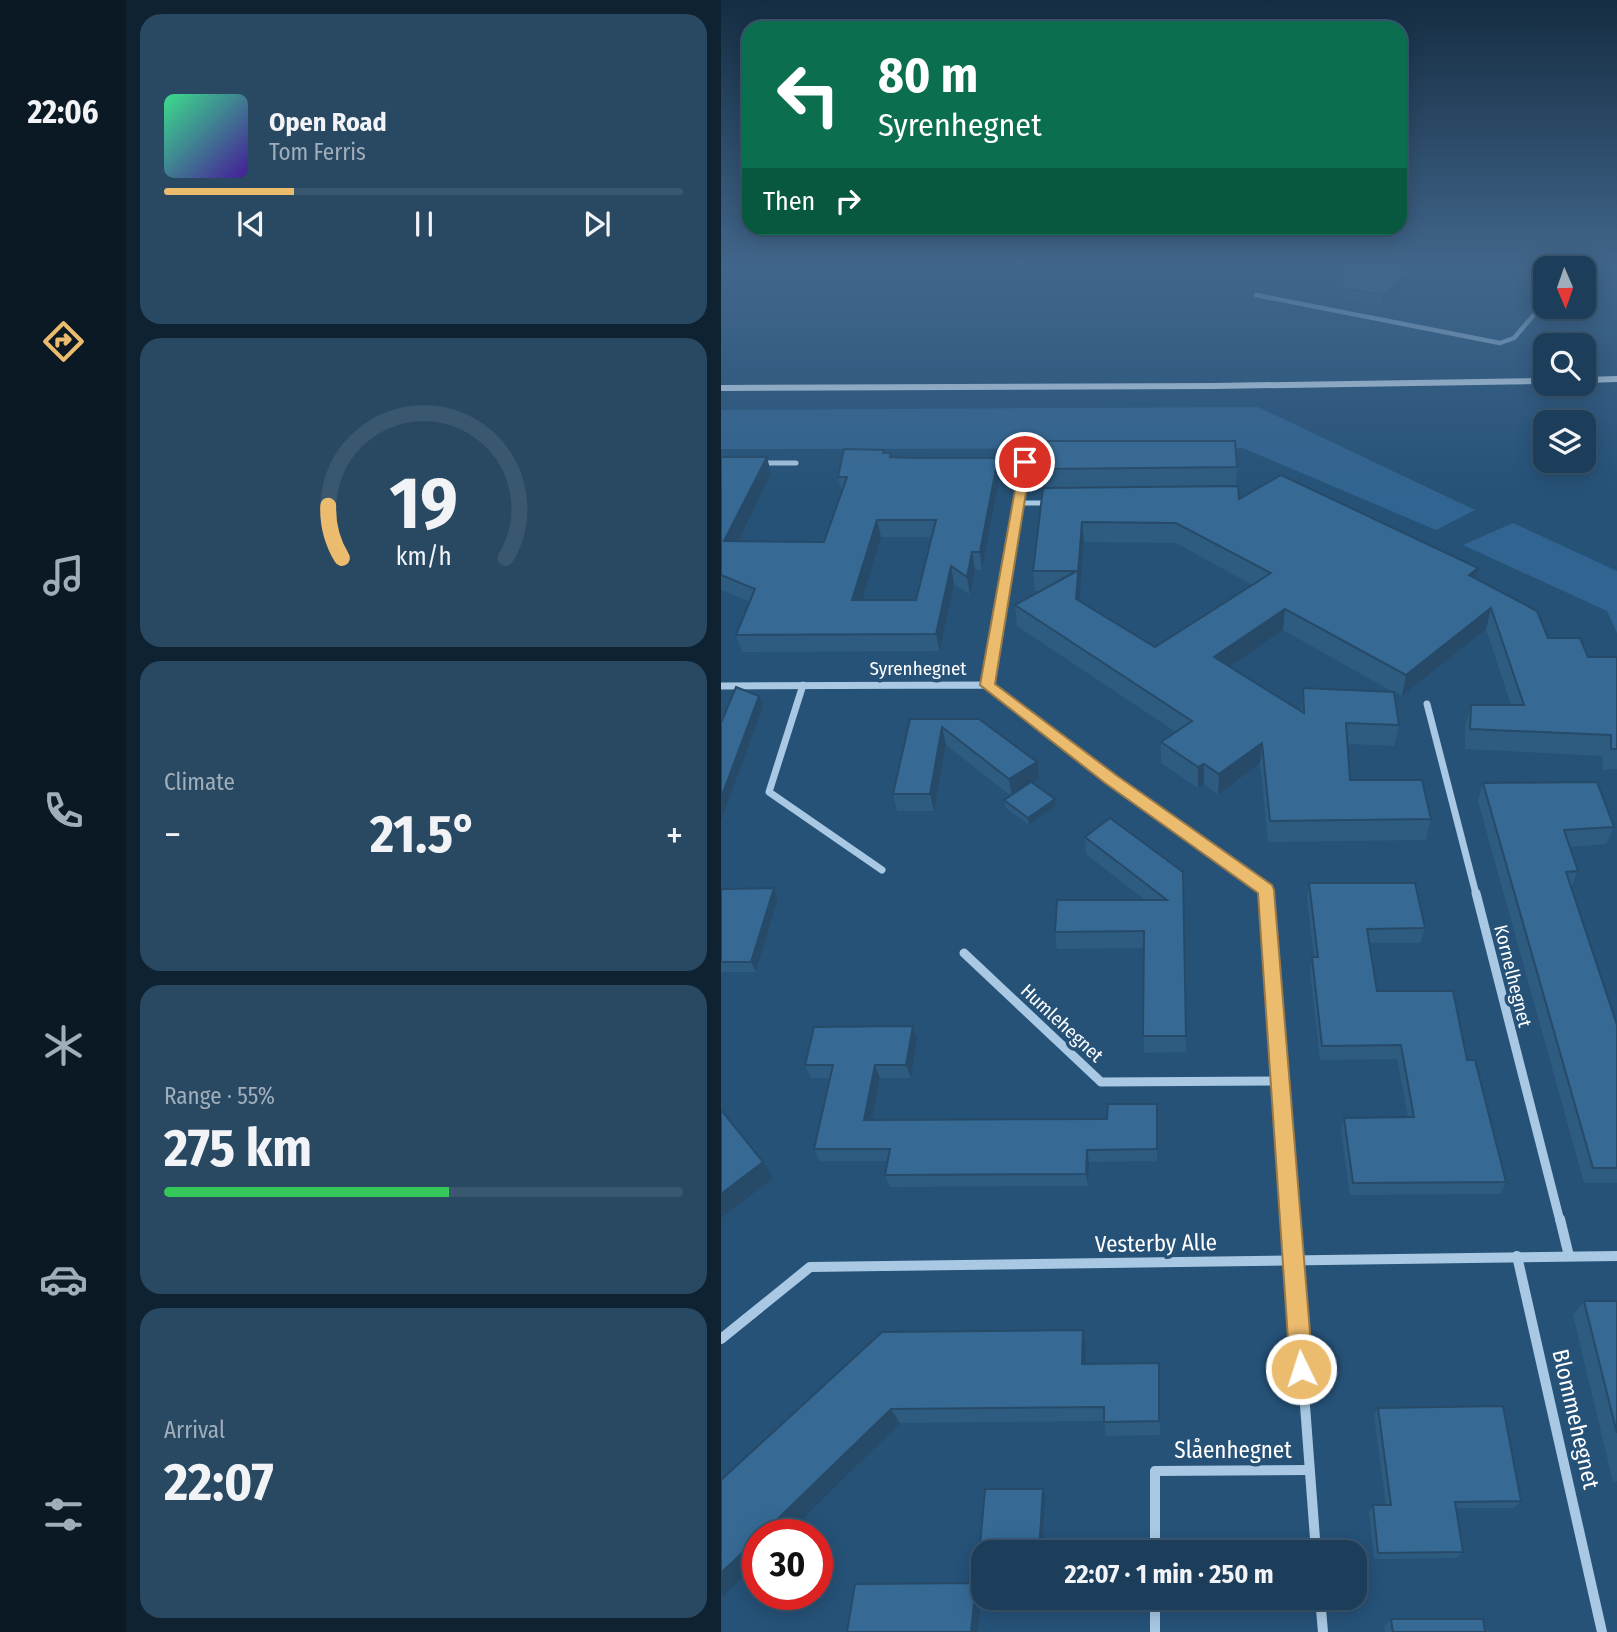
<!DOCTYPE html>
<html lang="en">
<head>
<meta charset="utf-8">
<style>
	body { margin:0; font-family:"Fira Sans Condensed",sans-serif; background:#294963; color:#f1f3f6; height:100vh; display:flex; flex-direction:column; font-size:26px; white-space:nowrap }
	* { box-sizing:border-box; margin:0 }
	p { font-size:23px; color:#a0aebb }
	.icon { flex:none; width:38px; height:38px; fill:none; stroke:currentColor; stroke-width:2; stroke-linecap:round; stroke-linejoin:round }
	.map { position:relative; flex:1; overflow:hidden }
	.drawer { display:flex; flex-direction:column; gap:14px; padding:14px; background:#0f2232; width:595px }
	.drawer>* { flex:none }
	.hud { position:absolute; left:21px; top:21px; width:665px; height:214px; border-radius:21px; box-shadow:0 4px 18px #0003,0 0 0 2px #3a5770; background:#0b6e4f; color:#fff; overflow:hidden }
	.needle { width:46px; rotate:178deg }
	.tools { position:absolute; left:812px; top:256px; display:grid; gap:14px }
	.tools a { display:grid; place-items:center; width:63px; height:63px; border-radius:14px; background:#1c3e5a; box-shadow:0 4px 18px #0003,0 0 0 2px #3a5770; font-size:35px }
	.speed { position:absolute; left:21px; top:1519px; display:flex; gap:14px; font-size:35px; font-weight:700; text-align:center }
	.speed>* { display:grid; place-content:center; width:91px; height:91px; border-radius:50%; background:#1c3e5a; box-shadow:0 4px 18px #0003,0 0 0 2px #3a5770; line-height:1 }
	.speed .limit { border:10px solid #d22; background:#fff; color:#111 }
	.pin { position:absolute; display:grid; place-items:center; width:60px; height:60px; color:#fff; margin:-30px; border:4px solid #fff; border-radius:50%; box-shadow:0 2px 7px #0007 }
	.me { position:absolute; width:77px; margin:-38px; rotate:356deg; stroke-linejoin:round; filter:drop-shadow(0 0 5px #0008) }
	.turn { display:flex; align-items:center; gap:24px; height:147px; padding:0 21px; font-size:32px }
	.turn .icon { width:91px; height:91px; stroke-width:2.5 }
	.turn b { display:block; font-size:49px; line-height:60px }
	.then { display:flex; align-items:center; height:66px; padding:0 21px; background:#0003; gap:14px; font-size:26px }
	.big { font-size:52px; font-weight:700; line-height:1.1 }
	.drawer .tile { flex:1; display:flex; flex-direction:column; justify-content:center; gap:10px; min-width:0; padding:0 24px; border-radius:21px; background:#294963 }
	.drawer .dial { align-items:center; gap:0 }
	.dial svg { height:182px; overflow:visible; fill:none; stroke:#3a5770; stroke-width:7; stroke-linecap:round; text-anchor:middle }
	.dial text { fill:#f1f3f6; stroke:none }
	.song { display:flex; align-items:center; gap:21px }
	.cover { width:84px; height:84px; border-radius:10px; background:linear-gradient(135deg,hsl(150 70% 55%),hsl(260 70% 35%)) }
	.played { height:7px; border-radius:4px; background:linear-gradient(90deg,#ebbb6e 25%,#3a5770 25%) }
	.keys { display:flex; justify-content:space-around; direction:ltr }
	.heat { display:flex; justify-content:space-between; align-items:center; font-size:38px; direction:ltr }
	.charge { height:10px; border-radius:5px; background:linear-gradient(90deg,#34c759 55%,#3a5770 0) }
	.trip { position:absolute; left:250px; top:1540px; width:396px; height:70px; border-radius:21px; background:#1c3e5a; box-shadow:0 4px 18px #0003,0 0 0 2px #3a5770; font-weight:700; line-height:70px; text-align:center }
	main { display:flex; flex:1; min-height:0 }
	.tab-bar { display:flex; flex-direction:column; width:126px; justify-content:space-around; align-items:center; background:#0b1924; color:#a0aebb }
	.tab-bar .icon { width:49px; height:49px }
	.tab-bar .on { color:#ebbb6e }
	.tab-bar b { font-size:32px; color:#f1f3f6 }
	.map>svg:first-child { display:block }
</style>
</head>
<body>
<main>
<nav class="tab-bar">
<b>22:06</b>
<svg class="icon on" aria-label="directions" viewBox="0 0 24 24"><path d="M12 3l9 9-9 9-9-9zM9 14v-3h6M13 9l2 2-2 2"/></svg>
<svg class="icon" aria-label="music" viewBox="0 0 24 24"><path d="M9 18V5l10-2v13"/><circle cx="6" cy="18" r="3"/><circle cx="16" cy="16" r="3"/></svg>
<svg class="icon" aria-label="phone" viewBox="0 0 24 24"><path d="M5 4h4l2 5-3 2q2 4 5 5l2-3 5 2v4C11 20 4 13 5 4z"/></svg>
<svg class="icon" aria-label="climate" viewBox="0 0 24 24"><path d="M12 3v18M4 7l16 10M4 17L20 7"/></svg>
<svg class="icon" aria-label="car" viewBox="0 0 24 24"><path d="M5 17H2v-5l4-1 3-4h7l3 4 3 1v5h-3M9 17h6M6 11h13"/><circle cx="7" cy="17" r="2"/><circle cx="17" cy="17" r="2"/></svg>
<svg class="icon" aria-label="filters" viewBox="0 0 24 24"><path d="M4 7h16M4 17h16"/><circle cx="9" cy="7" r="2"/><circle cx="15" cy="17" r="2"/></svg>
</nav>
<section class="drawer">
<div class="tile">
<div class="song"><i class="cover"></i><div><b>Open Road</b><p>Tom Ferris</p></div></div>
<div class="played"></div>
<div class="keys"><svg class="icon" aria-label="previous" viewBox="0 0 24 24"><path d="M18 5L8 12l10 7zM5 5v14"/></svg><svg class="icon" aria-label="pause" viewBox="0 0 24 24"><path d="M8 5v14M16 5v14"/></svg><svg class="icon" aria-label="next" viewBox="0 0 24 24"><path d="M6 5l10 7-10 7zM19 5v14"/></svg></div>
</div>
<div class="tile dial"><svg viewBox="0 0 100 80">
<path d="M14 69A42 42 0 1 1 86 69"/>
<path d="M14 69A42 42 0 0 1 8 46" stroke="#ebbb6e"/>
<text x="50" y="56" font-size="32" font-weight="700">19</text>
<text x="50" y="72" font-size="11">km/h</text>
</svg></div>
<div class="tile"><p>Climate</p>
<div class="heat"><a>−</a><b class="big">21.5°</b><a>+</a></div>
</div>
<div class="tile"><p>Range · 55%</p><b class="big">275 km</b><div class="charge"></div></div>
<div class="tile"><p>Arrival</p><b class="big">22:07</b></div>
</section>
<div class="map">
<svg width="896" height="1632" viewBox="0 0 896 1632">
	<rect width="100%" height="100%" fill="#265278"/>
	<g fill="#316490">
		<path d="M537,407l217,103 -39,20 -193,-82 -522,1v-39z"/>
		<path d="M792,523l104,48v62l-10,-22 -144,-66z"/>
	</g>
	<g fill="none" stroke-linecap="round" stroke-linejoin="round">
		<g stroke="#a8c8e3" stroke-width="4.5">
			<path d="M854,268l3,-4"/>
			<path d="M535,295l244,48 14,-5 31,-36"/>
		</g>
		<g stroke="#a8c8e3" stroke-width="5">
			<path d="M269,462h35l-29,173"/>
			<path d="M40,463h35"/>
			<path d="M297,503h30"/>
		</g>
		<g stroke="#a8c8e3" stroke-width="7">
			<path d="M82,685l-34,107 113,78"/>
			<path d="M267,685l9,-52"/>
			<path d="M0,686l267,-1 122,94 156,111v4"/>
			<path d="M706,704l49,190"/>
		</g>
		<g stroke="#a8c8e3" stroke-width="9">
			<path d="M545,893l25,328"/>
			<path d="M755,893l84,328"/>
			<path d="M243,953l137,129 177,-1"/>
		</g>
		<g stroke="#a8c8e3" stroke-width="10">
			<path d="M570,1219l25,333"/>
			<path d="M839,1219l9,37"/>
			<path d="M796,1256l85,376"/>
			<path d="M0,1339l89,-72 807,-11"/>
			<path d="M434,1552v-81l154,-1"/>
			<path d="M434,1598v34"/>
			<path d="M599,1598l3,34"/>
		</g>
		<g fill="#d1e3f3" fill-rule="evenodd">
			<path d="M896,376v6l-33,1v-6z"/>
			<path d="M824,378v6l-331,5 -493,2v-6l493,-2z"/>
		</g>
	</g>
	<g fill="#2e5b80" fill-rule="evenodd">
		<path d="M611,264h48l28,17 -26,25 -41,-8z"/>
		<path d="M163,450l1,3 7,4 24,1h82l2,17 -18,95h-7l-5,25 -16,-11 -14,67 -198,1 -6,-17 14,-33 -29,-12v-133h46l4,17 -32,67 85,1 18,-49 -4,-16zM160,537h51l-16,63h-54z"/>
		<path d="M516,467l-1,19 3,13 237,79 72,60 40,19h29v112l-15,1 1,-14 -138,-7v-23l6,-21h40l-25,-76 -84,67 -7,-4 4,33 -5,21 -46,-2 2,36 81,39 -5,21 -158,2 -8,-79 -42,32 -14,-11 -6,4 -37,-25v-21l15,-10 -159,-106 -2,-21 24,-14h-4l-2,-20 12,-83 -1,-19zM363,542l92,1 76,42 -97,62 -76,-46zM562,630l110,62 -90,-4 -2,23 -72,-44z"/>
		<path d="M189,719h69l60,60 -6,4 22,23 -26,19 -24,-18 -1,-7 7,-4 -65,-51 -12,66h-37l-4,-17z"/>
		<path d="M762,783l131,44 -8,17 -36,3 8,24 -7,16 46,138v158h-33l-106,-382z"/>
		<path d="M364,837l98,35 3,180 -42,1v-105l-87,1 -2,-17 90,-32 -59,-46z"/>
		<path d="M588,883l116,45 -5,15h-50l7,48 90,69 39,122 -6,12 -150,1 -9,-64 3,-13 64,-1 -11,-58 -77,1 -10,-89 2,-14h2l-7,-59z"/>
		<path d="M53,888l4,10 -22,74h-35v-83z"/>
		<path d="M192,1026l4,13 -6,39h-31l-9,42 236,-1 50,-15v57l-68,1 -1,24 -198,1 -5,-12 3,-14h-68l-6,-12 16,-71h-19l-6,-13z"/>
		<path d="M863,1301h33v180l-4,1 -40,-167z"/>
		<path d="M362,1330l3,17 -1,17 74,-1 1,72 -54,1 -2,-15 -204,2 -142,112v28l-37,35v-118l161,-148z"/>
		<path d="M657,1408l143,93 -7,7h-58l7,44 -6,6 -83,1 -5,-47 4,-7h13l-12,-89z"/>
		<path d="M670,1619l94,13h-100l-1,-6z"/>
	</g>
	<g fill="#264a68">
		<path d="M689,271l-2,10 -26,25 1,-11z"/>
		<path d="M46,457l4,17 -41,85 -6,-18z"/>
		<path d="M277,458l2,17 -18,95 -2,-18z"/>
		<path d="M156,520l4,17 -24,81 -5,-18z"/>
		<path d="M361,522l2,20 -6,77 -2,-20z"/>
		<path d="M251,552l3,18 -5,25 -3,-18z"/>
		<path d="M230,566l3,18 -14,67 -4,-17z"/>
		<path d="M757,568l-5,21 -4,-14z"/>
		<path d="M770,608l-5,21 -84,67 4,-21z"/>
		<path d="M564,609l-2,21 -70,48 1,-21z"/>
		<path d="M38,696l4,10 -42,115v-23z"/>
		<path d="M221,727l4,18 -12,66 -4,-17z"/>
		<path d="M541,743l-2,20 -42,32 1,-21z"/>
		<path d="M316,762l2,17 -27,18 -3,-18z"/>
		<path d="M483,764v20l-6,4v-21z"/>
		<path d="M334,799v7l-26,19 -1,-7z"/>
		<path d="M53,888l4,10 -22,74 -5,-10z"/>
		<path d="M192,1026l4,13 -6,39 -5,-13z"/>
		<path d="M154,1065l5,13 -11,55 -5,-13z"/>
		<path d="M366,1150l2,12 -1,24 -2,-12z"/>
		<path d="M42,1162l10,16 -52,40v-24z"/>
		<path d="M362,1330l3,17 -1,33 -3,-16z"/>
		<path d="M170,1409l9,14 -114,112h-25z"/>
		<path d="M322,1489l2,7 -3,56h-3z"/>
		<path d="M37,1538v25l-37,35v-25z"/>
		<path d="M255,1583l5,8 -3,41h-7z"/>
	</g>
	<g fill="#366a95" stroke="#264a68" stroke-width="2" fill-rule="evenodd">
		<path d="M615,264h44l30,7 -27,24 -41,-7z"/>
		<path d="M326,441h188l2,26 -193,2z"/>
		<path d="M123,449l40,1 -1,3h8l-1,4 26,1h82l-18,94h-8l-5,25 -16,-11 -15,68 -200,1 19,-46 -34,-14v-118h46l-43,84 100,1 23,-65h-9zM156,520h59l-20,80h-64z"/>
		<path d="M560,475l197,93 -9,7 68,36 11,27h32l8,19h29v92h-6v-14l-141,-6 1,-24h53l-33,-97 -85,67 -121,-66 -71,48 90,56 -1,-25 91,4 5,33 -53,-2 4,57h72l9,39 -161,2 -8,-78 -43,31 -15,-10 -6,3 -37,-25 31,-21 -177,-116 62,-34h-44l10,-83 195,-2 1,13zM361,522l94,1 95,50 -116,74 -79,-48z"/>
		<path d="M15,687l23,9 -38,102v-75z"/>
		<path d="M189,719h69l58,43 -28,17 -67,-52 -12,67h-37z"/>
		<path d="M310,782l24,17 -27,19 -24,-18z"/>
		<path d="M876,782l17,45 -50,3 14,41 -12,1 51,153v143h-24l-110,-385z"/>
		<path d="M389,818l73,54 3,164h-43l1,-105 -89,1 2,-32h110l-82,-63z"/>
		<path d="M588,883h106l10,45 -58,1 10,62h76l14,69h8l31,122 -153,1 -9,-65 70,-1 -13,-72 -79,1 -10,-89h6z"/>
		<path d="M53,888l-23,74h-30v-73z"/>
		<path d="M192,1026l-7,39h-31l-11,55 243,-1 1,-15h49v45l-70,1 -1,24 -201,1 5,-26h-76l19,-84h-28l9,-38z"/>
		<path d="M0,1110l42,52 -42,32z"/>
		<path d="M863,1301h33v132z"/>
		<path d="M362,1330l-1,34 77,-1v58l-55,1v-15l-213,2 -130,126h-3v3l-37,35v-93l161,-148z"/>
		<path d="M782,1406l18,95 -66,1 8,50 -85,1 -5,-48h18l-13,-97z"/>
		<path d="M264,1489h58l-4,63h-56v5h-4z"/>
		<path d="M255,1583l-5,49h-124l8,-48z"/>
		<path d="M670,1619h92l2,13h-92z"/>
	</g>
	<linearGradient id="sky" x2="0" y2="1"><stop stop-color="#152d42"/><stop offset="0.54" stop-color="#41668b"/><stop offset="1" stop-color="#41668b" stop-opacity="0"/></linearGradient>
	<rect width="896" height="493" fill="url(#sky)"/>
	<path fill="#ebbb6e" stroke="#997a48" stroke-width="2" d="M304,459l6,3 -36,222 121,91 156,110 2,5 39,479 -3,9 -9,3 -8,-3 -3,-9 -32,-476 -153,-110 -125,-98 40,-223z"/>
	<g text-anchor="middle" dominant-baseline="central" stroke-width="7" stroke-linejoin="round" paint-order="stroke">
		<g font-size="19" fill="#fff" stroke="#265278">
			<text x="197" y="668">Syrenhegnet</text>
			<text transform="translate(792 976) rotate(76)">Kornelhegnet</text>
			<text transform="translate(341 1023) rotate(43)">Humlehegnet</text>
		</g>
		<g font-size="23" fill="#fff" stroke="#265278">
			<text transform="translate(435 1243) rotate(-1)">Vesterby Alle</text>
			<text transform="translate(855 1419) rotate(77)">Blommehegnet</text>
			<text x="512" y="1450">Slåenhegnet</text>
		</g>
	</g>
</svg>
<div class="tools">
<a><svg class="needle" viewBox="-14 -14 28 28"><path d="M0-13l5 13h-10z" fill="#e53935"/><path d="M0 13l5-13h-10z" fill="#a0aebb"/></svg></a>
<a><svg class="icon" aria-label="search" viewBox="0 0 24 24"><circle cx="10" cy="10" r="6"/><path d="M15 15l6 6"/></svg></a>
<a><svg class="icon" aria-label="layers" viewBox="0 0 24 24"><path d="M12 4l9 5-9 5-9-5zM3 14l9 5 9-5"/></svg></a>
</div>
<div class="speed"><div class="limit">30</div></div>
<div class="pin" style="left:304px;top:462px;background:#d93025"><svg class="icon" aria-label="arrive" viewBox="0 0 24 24"><path d="M6 21V4h12l-3 4 3 4H6"/></svg></div>
<svg class="me" style="left:580px;top:1369px" viewBox="-20 -20 40 40"><circle r="17" fill="#ebbb6e" stroke="#fff" stroke-width="3"/><path d="M0-11L8 9 0 5-8 9z" fill="#fff"/></svg>
<div class="trip">22:07 · 1 min · 250 m</div>
<div class="hud">
<div class="turn"><svg class="icon" aria-label="left" viewBox="0 0 24 24"><path d="M17 20v-9H6M10 6l-5 5 5 5"/></svg><div><b>80 m</b>Syrenhegnet</div></div>
<div class="then">Then<svg class="icon" aria-label="right" viewBox="0 0 24 24"><path d="M7 20v-9h11M14 6l5 5-5 5"/></svg></div>
</div>
</div>
</main>
</body>
</html>
